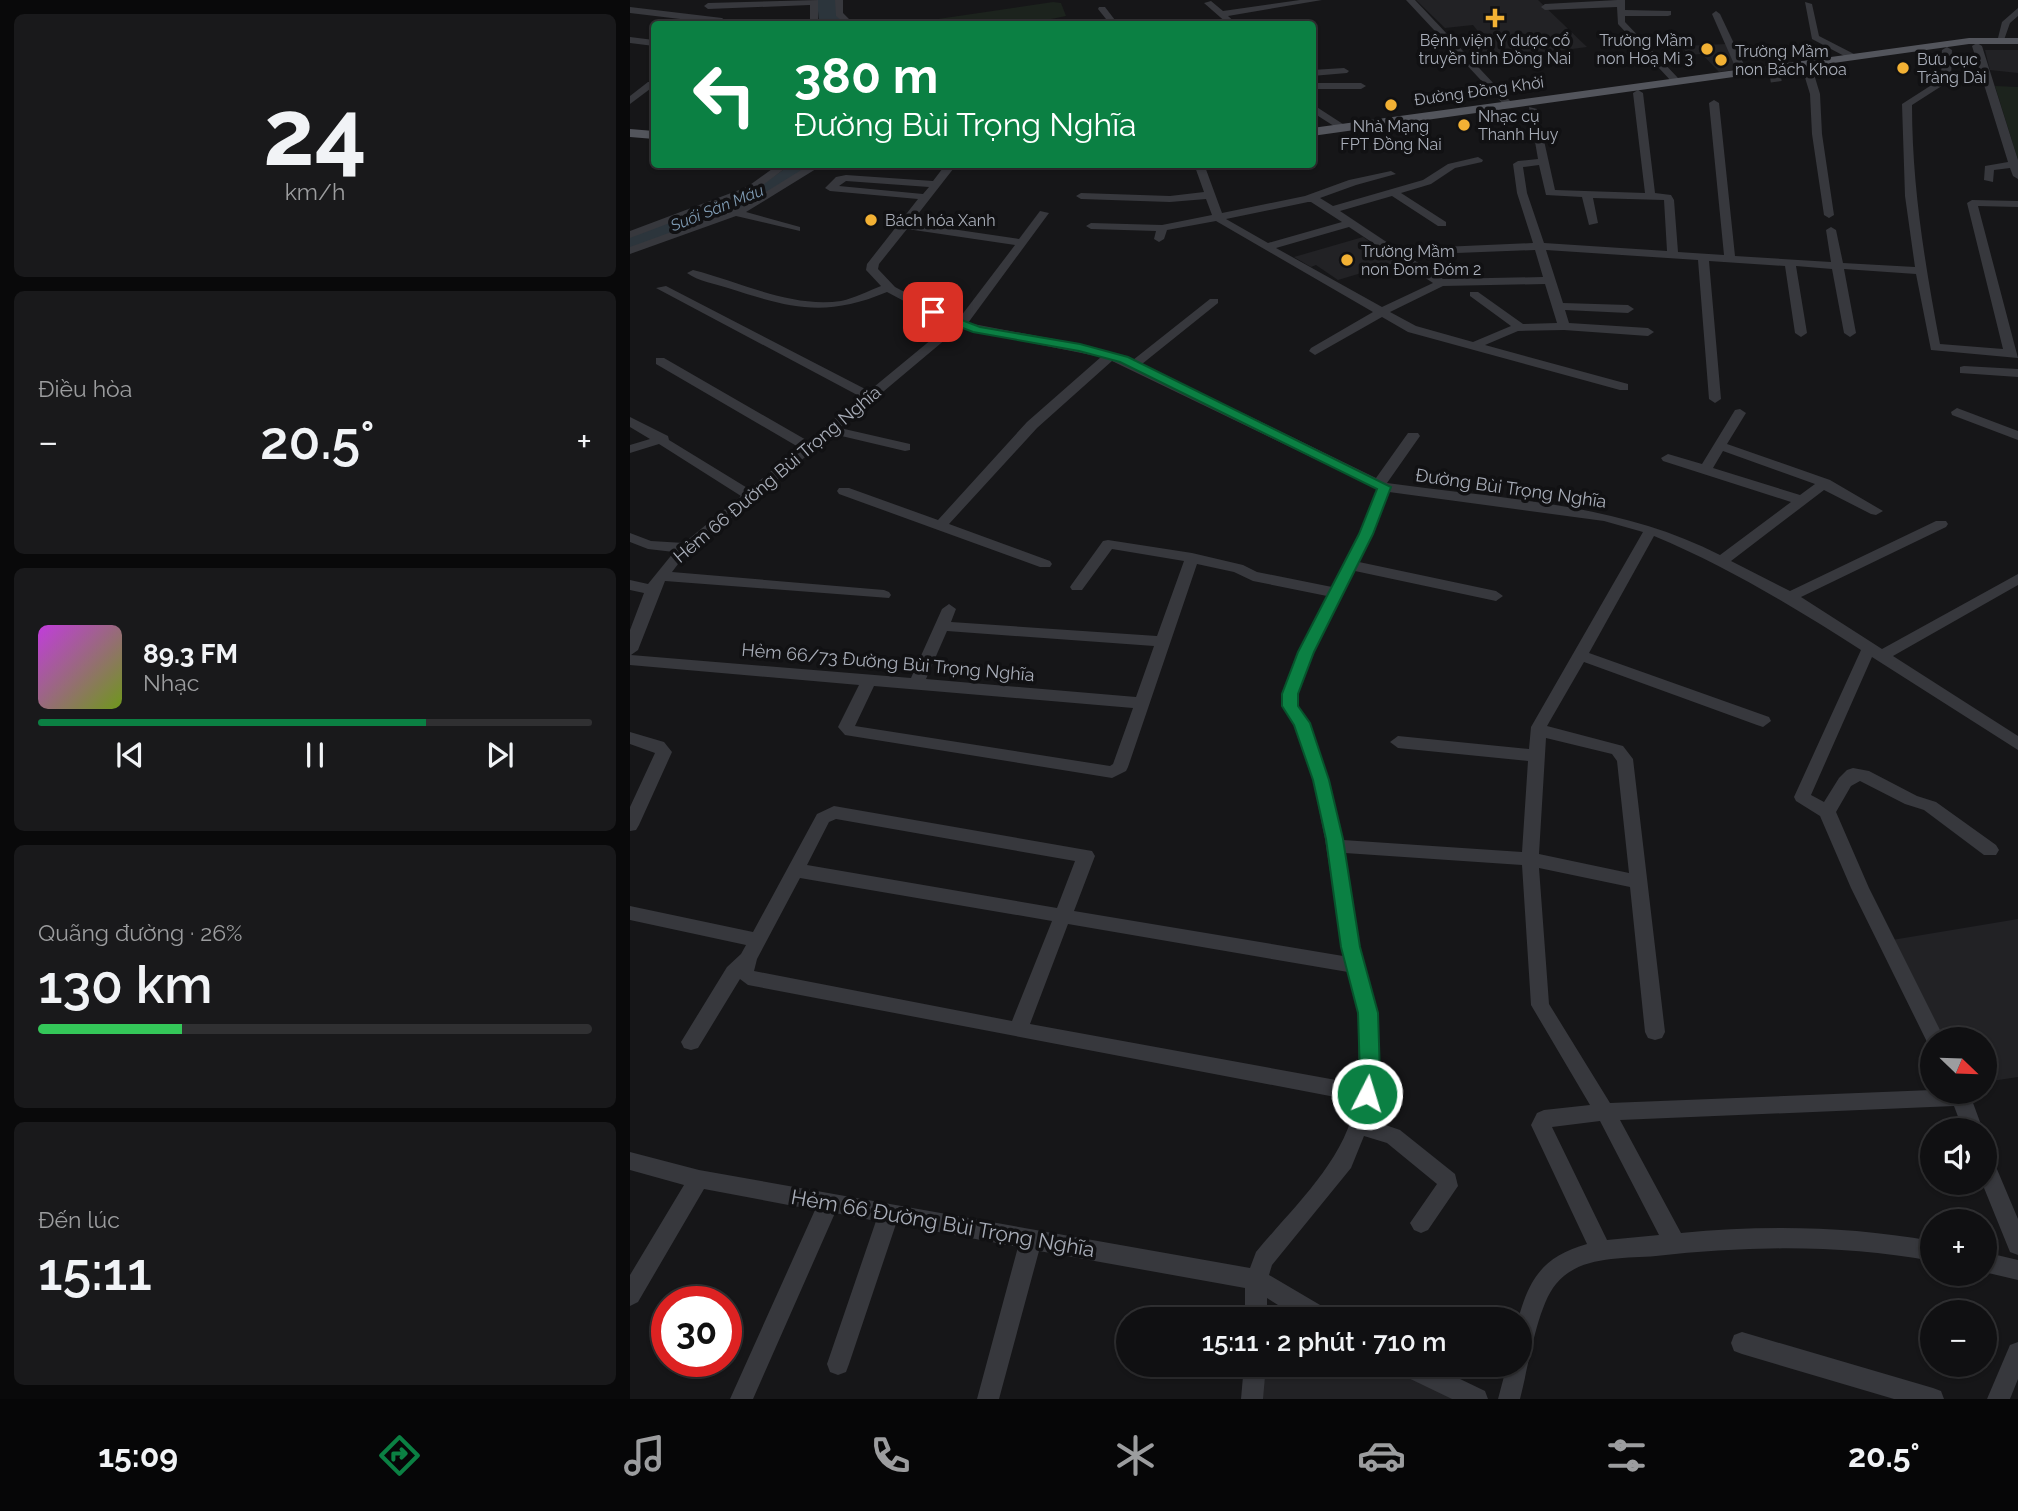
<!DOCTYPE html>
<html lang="vi">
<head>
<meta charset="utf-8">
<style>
	body { margin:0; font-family:Raleway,sans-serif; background:#19191b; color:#f1f3f6; height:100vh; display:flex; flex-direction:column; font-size:26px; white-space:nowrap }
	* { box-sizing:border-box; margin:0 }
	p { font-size:23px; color:#9c9d9f }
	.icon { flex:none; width:38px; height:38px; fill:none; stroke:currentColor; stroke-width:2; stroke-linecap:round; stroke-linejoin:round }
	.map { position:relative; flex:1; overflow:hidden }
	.sheet { display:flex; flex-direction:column; gap:14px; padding:14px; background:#09090a; width:630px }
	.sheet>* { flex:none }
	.top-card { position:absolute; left:21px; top:21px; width:665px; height:147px; border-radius:7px; box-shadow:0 2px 5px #0004,0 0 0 2px #303032; background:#0b8043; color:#fff; overflow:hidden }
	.needle { width:46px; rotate:113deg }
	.buttons { position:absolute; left:1290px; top:1027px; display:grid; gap:14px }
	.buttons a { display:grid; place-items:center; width:77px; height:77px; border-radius:50%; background:#101012; box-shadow:0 2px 5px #0004,0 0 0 2px #303032; font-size:35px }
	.speed { position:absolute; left:21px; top:1286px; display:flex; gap:14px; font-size:35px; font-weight:700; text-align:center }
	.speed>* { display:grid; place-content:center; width:91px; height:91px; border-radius:50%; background:#101012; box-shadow:0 2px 5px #0004,0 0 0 2px #303032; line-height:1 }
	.speed .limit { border:10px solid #d22; background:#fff; color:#111 }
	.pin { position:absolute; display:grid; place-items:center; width:60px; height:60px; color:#fff; margin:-30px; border-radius:14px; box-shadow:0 4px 10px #0006 }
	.me { position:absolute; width:77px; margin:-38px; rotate:5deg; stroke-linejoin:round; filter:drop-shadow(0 0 5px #0008) }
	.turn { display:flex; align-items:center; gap:24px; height:147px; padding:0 28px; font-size:32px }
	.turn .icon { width:91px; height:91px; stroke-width:2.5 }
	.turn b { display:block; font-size:49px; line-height:60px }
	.big { font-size:52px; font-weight:600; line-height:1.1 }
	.sheet .widget { flex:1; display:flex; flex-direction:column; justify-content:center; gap:10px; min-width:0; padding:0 24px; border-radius:10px; background:#19191b }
	.sheet .dial { align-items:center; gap:0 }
	.dial b { font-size:91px; line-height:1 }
	.song { display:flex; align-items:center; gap:21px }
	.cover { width:84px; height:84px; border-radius:10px; background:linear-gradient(135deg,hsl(290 70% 55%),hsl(80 70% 35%)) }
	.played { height:7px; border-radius:4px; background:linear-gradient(90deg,#0b8043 70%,#303032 70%) }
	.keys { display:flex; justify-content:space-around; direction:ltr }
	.heat { display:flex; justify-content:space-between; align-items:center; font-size:38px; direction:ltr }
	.charge { height:10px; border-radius:5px; background:linear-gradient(90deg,#34c759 26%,#303032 0) }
	.trip { position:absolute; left:486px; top:1307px; width:416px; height:70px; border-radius:35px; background:#101012; box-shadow:0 2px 5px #0004,0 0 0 2px #303032; font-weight:600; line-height:70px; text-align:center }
	.tabs { display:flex; height:112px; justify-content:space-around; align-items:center; background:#060607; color:#9c9d9f }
	.tabs .icon { width:49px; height:49px }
	.tabs .active { color:#0b8043 }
	.tabs b { font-size:32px; color:#f1f3f6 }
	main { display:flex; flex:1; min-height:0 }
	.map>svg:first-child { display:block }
</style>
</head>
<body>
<main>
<section class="sheet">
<div class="widget dial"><b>24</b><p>km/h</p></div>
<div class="widget"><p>Điều hòa</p>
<div class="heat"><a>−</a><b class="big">20.5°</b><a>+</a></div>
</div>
<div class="widget">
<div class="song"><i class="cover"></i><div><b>89.3 FM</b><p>Nhạc</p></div></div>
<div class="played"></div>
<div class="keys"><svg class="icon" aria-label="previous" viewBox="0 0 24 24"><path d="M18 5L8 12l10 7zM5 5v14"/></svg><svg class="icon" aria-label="pause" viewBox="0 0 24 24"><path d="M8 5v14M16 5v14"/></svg><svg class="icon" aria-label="next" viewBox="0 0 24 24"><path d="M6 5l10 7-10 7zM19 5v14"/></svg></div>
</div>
<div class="widget"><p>Quãng đường · 26%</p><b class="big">130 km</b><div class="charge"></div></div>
<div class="widget"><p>Đến lúc</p><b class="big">15:11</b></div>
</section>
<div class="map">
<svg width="1388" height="1399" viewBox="0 0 1388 1399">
	<rect width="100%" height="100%" fill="#161618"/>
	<g fill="#222225">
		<path d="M786,0h122l49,47 -106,14 -23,-23 23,-3 -8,-10 -28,3z"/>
		<path d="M1097,44l11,25 -19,3 -17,-18 -14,1 -6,-9z"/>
		<path d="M1355,50h33v23l-28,-3z"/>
		<path d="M733,237l35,25 -60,18 -22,-15 -5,2 -17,-10z"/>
		<path d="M1388,919v158l-33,5 -1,-42 -42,-1 -50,-99z"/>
		<path d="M632,1365h131l66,34h-200z"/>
	</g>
	<g fill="#1c231d">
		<path d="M423,2l8,1 5,13 -39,8h-123z"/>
		<path d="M1365,86l23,1v73z"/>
	</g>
	<g fill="#2c353c">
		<path d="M187,0h19v14l10,10h-24l-3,-2z"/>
		<path d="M160,165h25l-70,42 -115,42v-12l123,-46z"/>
	</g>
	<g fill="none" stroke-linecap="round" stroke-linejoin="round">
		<path stroke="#333438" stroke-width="11" stroke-dasharray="11 6" stroke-linecap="butt" d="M1140,77l14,-2"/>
		<g fill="#37383d" fill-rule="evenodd">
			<path d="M188,0v19l4,5h-8l-4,-5v-14l-102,4 -4,-3 4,-3z"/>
			<path d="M205,0h8v13l11,11h-9l-9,-8z"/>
			<path d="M670,0h22l-94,16 9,8h-9l-24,-21 7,-2 12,10z"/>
			<path d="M776,0h9l97,103v4h-6z"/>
			<path d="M987,0h8v10l46,1v4l-3,1h-43v6l53,56v4h-6l-54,-58 -1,-17 -72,3 -4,-3 4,-3z"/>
			<path d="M1175,2l7,2 7,32 35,18v4h-6l-36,-19z"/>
			<path d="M0,7l92,11 4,3 -4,3 -92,-11z"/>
			<path d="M469,7h6l13,17h-8l-12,-15z"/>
			<path d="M1388,8v8l-8,7 -6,17 -7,2 5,-20z"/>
			<path d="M1086,11l4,3 27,57 -2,2 -8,-2 -25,-57z"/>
			<path d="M0,37l24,3v6l-24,-3z"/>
			<path d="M1347,43l5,3 36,114v19l-5,-3 -3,-8 -16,2 -1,12 -9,-2 1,-14 23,-4 -36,-116z"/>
			<path d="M1317,47l5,3 -1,30 -39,25c0,81 13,160 28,239l63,5 -36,-146 5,-3 46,1v6l-40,-1 40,152 -87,-8 -15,-76 -72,-5 12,64 -6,4 -6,-4 -12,-64 -36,-3 11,67 -6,4 -6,-4 -10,-67 -76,-5 12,138 -6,4 -6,-4 -11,-139 -152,-10 17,53 65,2 6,4 -6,4 -63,-3 4,13 79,5 6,4 -6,4 -84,-6 -46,1 -33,14 143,39v6h-8l-212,-58 -26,-15 -67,38 -6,-4 2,-3 62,-36 -157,-91 -49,9 -3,9 -5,3 -5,-3 2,-8 -65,-2 -5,-3 5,-3 71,2 50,-10 -6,-16 -36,3 -89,-3 -5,-3 5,-3 89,3 34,-4 -10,-28h10l18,49 83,-17 44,-16 42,-9 5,3 -40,11 -36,13 13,8 90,-26 25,-16 30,-7 5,3 -1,2 -27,6 -24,16 -30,9 45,29v4h-8l-46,-30 -52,15 57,38 136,-6 -16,-50 -4,-29 5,-3 20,-2 -9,-52 8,2 18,81 90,3 -12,-100 5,-3 5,3 12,100 16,2 3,5 4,52 46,3 -15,-152 5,-3 5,3 16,153 96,6 -5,-32 5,-3 5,3 7,33 72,4 -10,-71 -3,-92 39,-25 1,-29zM909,165l7,30 36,2 7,28 9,-2 -5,-25 71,2 3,51 -123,-8 -17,-50 -4,-26zM678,202h3l31,20 -74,21 -42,-24zM719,227l84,56 -51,24 -106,-59zM905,250l8,27 -100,2 -37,-24zM915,284l12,39 -34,1 -45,-32h-8v4l41,30 -38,16 -57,-16 -26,-14 53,-26z"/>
			<path d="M714,68l5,3 -2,2 -35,3v-6z"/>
			<path d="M1178,68l5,3 7,23 2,40 12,81 -5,3 -5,-3 -12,-81 -2,-40 -7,-23z"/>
			<path d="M18,82h6v4l-24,18v-8z"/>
			<path d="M682,83h49l5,3 -5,3h-49z"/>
			<path d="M682,104l34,22v4h-6l-28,-18z"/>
			<path d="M149,164h12l-36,27 -125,47v-7l117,-44z"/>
			<path d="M181,164h13l-78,48 54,15v4l-64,-15 -106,38v-7l113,-41z"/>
			<path d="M316,164h11l-46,59 108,16 21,-28 9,2 -81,110 112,21 53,16 77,-61h8v4l-76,61 234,114 32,-45h10l2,3 -33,47c112,16 230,19 333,72l71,-53 -128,-41 -2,-3 7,-4 34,10 33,-54 5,-1 6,4 -19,31 103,36 53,31 -7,4 -5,-1 -47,-24 -93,71 59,30 146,-70h10l2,3 -2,3 -145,70 81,52 136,-75v11l-125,71 125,80v14l-146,-93 -61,138 13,7 15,-24 8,-8 6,-2 16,3 48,25 19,6 60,43 3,5 -3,5h-12l-60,-45 -19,-6 -45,-23 -9,5 -15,26 33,76 76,152h-13v7l-3,-1 -78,-158 -31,-72 -24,-15 -2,-4 67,-147c-67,-43 -133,-83 -207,-114l-65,117 180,64 2,4 -8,6 -6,-2 -173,-63 -37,64 76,20 10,13 32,273 -3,6 -7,2 -7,-2 -3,-6 -15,-145 -91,-19 10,136 61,99 322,-13v2h37l14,38h-20l-9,-24 -334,14 61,113c84,-8 167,-7 251,8v20c-92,-17 -183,-15 -276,-5 -34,3 -76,-1 -100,28 -19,22 -28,85 -36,115h-22l9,-34h14v-45h-3c11,-42 26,-64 69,-76l-56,-119 6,-12 7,-3 46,-5 -59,-100 -9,-140 -177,-12 14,94 18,66 3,61 -9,46 29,10 55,44 3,12 -30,44 -7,3 -7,-3 -4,-7 27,-39 -50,-41 -23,-7 -13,32 -79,97 -3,10 63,37 3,8h-33l-35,-22v22h-22v-32l-206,-37 -40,148h-22l41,-152 -122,-23 -47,140 -3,8 -8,3 -8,-3 -3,-8 49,-143 -41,-8 -82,186h-23l85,-189 -111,-21 -66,113 -8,4v-31l54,-90 -54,-15v-18l69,18 551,98 6,-16c38,-46 89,-91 100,-151l-608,-116 -8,-6 -42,69 -7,2 -7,-2 -3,-6 46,-75 14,-13 5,-9 -116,-25v-14l123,26 64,-118 17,-8 258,45 3,5 -21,55 269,45 -18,-117 -12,-59 -19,-56 -12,-17v-13l16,-42 29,-56 -74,-15 -19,-9 -37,-8 -69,203 -2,4 -14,7 -267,-43 -7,-8 21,-42 -229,-20v-35l14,-37 -14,-3v-10l18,4 26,-32 -26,-3 -18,-7v-9l21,8 33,2 57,-47 -82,-52 -29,9v-8l20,-6 -20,-12v-10l38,19 1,4 80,49 51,-41 -144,-84v-6h8l144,83 53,-44 -205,-109 10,-2 203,105 80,-66 -62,-33c-62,26 -97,16 -159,-4 -13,-4 -30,-7 -41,-15l6,-3c48,12 97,38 148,31 14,-3 27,-10 40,-15l-15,-16 1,-6 51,-65 -88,-8 -5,-3 11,-11 10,-2 87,6zM216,181l83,6 -6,7 -84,-8zM277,229l108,16 -57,75 -63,-33 -17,-18 1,-5zM329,328l142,29 -74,65 -89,98 -89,-32h-10l-2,3 2,3 201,73h10l2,-3 -2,-3 -101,-37 88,-96 75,-67 265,128 -18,45 -27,53 -75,-15 -14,-7 -51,-12 -84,-13 -5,1 -31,43 -2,3 2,3h10l30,-41 72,12 -27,75 -206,-14 5,-13 -7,-5 -7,5 -31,69 -280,-23 7,-5 27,-69 224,17 2,-3 -2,-3 -5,-2 -212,-18 9,-12 152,-126 72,17 5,-1v-6l-70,-16zM1093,451l92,33 -15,11 -87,-27zM759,492l215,29 39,11 -112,195 -2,22 -131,-13 -8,6 8,6 130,13 -6,91 -179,-12c-8,-37 -18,-73 -30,-109 -4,-10 -14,-19 -15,-28 -4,-25 44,-107 57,-132l141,30 7,-5 -7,-5 -137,-29zM317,631l207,15 -18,51 -210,-18zM244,686l259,22 -20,56 -3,2 -255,-40zM916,738l66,16 5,7 12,112 -90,-19zM206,819l239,42 -18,47 -250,-43 22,-43zM170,878l252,43 -40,100 -258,-50 3,-12zM438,924l280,48 11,41 -1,71 -328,-60zM970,1121l59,114 -52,5 -55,-113z"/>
			<path d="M1334,366l54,3v8l-58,-4v-6z"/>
			<path d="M1327,408l61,23v9l-66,-25 -1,-3z"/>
			<path d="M0,732l34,10 8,10 -33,73 -3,5 -6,1v-24l25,-54 -25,-9z"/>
			<path d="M1354,1153l7,2 27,64v36l-8,-3 -28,-69h2z"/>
			<path d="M1354,1252l34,8v20l-34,-8z"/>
			<path d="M1112,1332l191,56 8,3 3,8h-50l-152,-45 -8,-3 -3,-8 3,-8z"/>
			<path d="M1388,1342v37l-8,20h-23l23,-54z"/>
			<path d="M614,1365h22l-3,34h-22z"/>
			<path d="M765,1365h36l54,26 3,8h-36l-54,-26z"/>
		</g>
		<g fill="#53555c" fill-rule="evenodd">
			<path d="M1339,38h49v6h-49l-657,92v-8z"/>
			<path d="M0,129l24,2v8l-24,-2z"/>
			<path d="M326,164h44c-10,6 -34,6 -44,0z"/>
		</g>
	</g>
	<path fill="#0b8043" stroke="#07532c" stroke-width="2" d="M303,309l47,18 100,17 48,13 263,130 -18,47 -59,118 -16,42v12l12,17 19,57 14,59 17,108 18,66 2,61 -6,26 -7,3 -8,-3 -2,-6 3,-20 -2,-61 -17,-66 -15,-108 -13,-59 -19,-55 -12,-19v-12l16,-42 61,-118 18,-45 -257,-127 -41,-11 -106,-19 -44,-17v-5z"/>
	<g fill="#f2b134" stroke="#111113" stroke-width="2.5">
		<path d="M861.5 7.5h7v7h7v7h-7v7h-7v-7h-7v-7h7z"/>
		<circle cx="1077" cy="49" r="7"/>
		<circle cx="1091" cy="60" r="7"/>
		<circle cx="1273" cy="68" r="7"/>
		<circle cx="761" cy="105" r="7"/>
		<circle cx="834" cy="125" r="7"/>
		<circle cx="241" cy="220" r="7"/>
		<circle cx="717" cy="260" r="7"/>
	</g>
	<g text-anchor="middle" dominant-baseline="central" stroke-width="7" stroke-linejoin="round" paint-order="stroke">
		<g font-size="16" fill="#a8adb8" stroke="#111113" text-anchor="start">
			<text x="865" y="40" text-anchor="middle">Bệnh viện Y dược cổ<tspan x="865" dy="18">truyền tỉnh Đồng Nai</tspan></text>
			<text x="1063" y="40" text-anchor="end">Trường Mầm<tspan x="1063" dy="18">non Hoạ Mi 3</tspan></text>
			<text x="1105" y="51">Trường Mầm<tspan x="1105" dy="18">non Bách Khoa</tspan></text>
			<text x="1287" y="59">Bưu cục<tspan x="1287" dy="18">Trảng Dài</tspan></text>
			<text x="848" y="116">Nhạc cụ<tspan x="848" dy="18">Thanh Huy</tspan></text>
			<text x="761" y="126" text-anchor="middle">Nhà Mạng<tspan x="761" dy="18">FPT Đồng Nai</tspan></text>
			<text x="255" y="220">Bách hóa Xanh</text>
			<text x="731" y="251">Trường Mầm<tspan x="731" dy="18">non Đom Đóm 2</tspan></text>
		</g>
		<g font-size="16" fill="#a8adb8" stroke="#111113">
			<text transform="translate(849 91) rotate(-8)">Đường Đồng Khởi</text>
		</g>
		<g font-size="16" font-style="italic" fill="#7f9bb3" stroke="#111113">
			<text transform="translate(87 208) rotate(-22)">Suối Săn Máu</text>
		</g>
		<g font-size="18" fill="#a8adb8" stroke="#111113">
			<text transform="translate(147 474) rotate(-40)">Hẻm 66 Đường Bùi Trọng Nghĩa</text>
			<text transform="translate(881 488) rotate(8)">Đường Bùi Trọng Nghĩa</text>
			<text transform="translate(258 662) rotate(5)">Hẻm 66/73 Đường Bùi Trọng Nghĩa</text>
		</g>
		<g font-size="21" fill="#a8adb8" stroke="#111113">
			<text transform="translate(313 1223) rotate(10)">Hẻm 66 Đường Bùi Trọng Nghĩa</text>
		</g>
	</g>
</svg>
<div class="buttons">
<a><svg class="needle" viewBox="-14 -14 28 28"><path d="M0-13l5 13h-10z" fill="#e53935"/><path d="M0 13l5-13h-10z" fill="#9c9d9f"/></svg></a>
<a><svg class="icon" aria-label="sound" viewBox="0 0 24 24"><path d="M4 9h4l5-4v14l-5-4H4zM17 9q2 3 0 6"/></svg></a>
<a>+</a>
<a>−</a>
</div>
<div class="speed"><div class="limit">30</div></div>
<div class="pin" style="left:303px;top:312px;background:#d93025"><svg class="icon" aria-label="arrive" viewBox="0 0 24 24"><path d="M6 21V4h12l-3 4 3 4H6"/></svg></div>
<svg class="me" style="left:737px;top:1094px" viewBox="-20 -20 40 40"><circle r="17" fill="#0b8043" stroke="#fff" stroke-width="3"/><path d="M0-11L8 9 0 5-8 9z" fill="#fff"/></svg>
<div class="trip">15:11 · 2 phút · 710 m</div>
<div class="top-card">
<div class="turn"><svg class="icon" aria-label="left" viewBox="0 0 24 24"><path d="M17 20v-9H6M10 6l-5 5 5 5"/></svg><div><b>380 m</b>Đường Bùi Trọng Nghĩa</div></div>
</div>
</div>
</main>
<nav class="tabs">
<b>15:09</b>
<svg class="icon active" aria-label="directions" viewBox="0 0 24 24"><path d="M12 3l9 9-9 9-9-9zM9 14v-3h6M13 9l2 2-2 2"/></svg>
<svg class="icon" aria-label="music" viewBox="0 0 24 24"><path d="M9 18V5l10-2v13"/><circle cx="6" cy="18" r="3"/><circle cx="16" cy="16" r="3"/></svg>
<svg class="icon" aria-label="phone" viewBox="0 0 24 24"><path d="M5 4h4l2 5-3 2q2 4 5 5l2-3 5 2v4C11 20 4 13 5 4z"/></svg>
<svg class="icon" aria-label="climate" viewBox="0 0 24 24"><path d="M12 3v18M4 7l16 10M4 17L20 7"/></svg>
<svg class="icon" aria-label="car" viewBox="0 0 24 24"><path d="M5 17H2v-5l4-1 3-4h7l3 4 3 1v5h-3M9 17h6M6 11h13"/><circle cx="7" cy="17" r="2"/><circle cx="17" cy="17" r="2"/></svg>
<svg class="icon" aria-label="filters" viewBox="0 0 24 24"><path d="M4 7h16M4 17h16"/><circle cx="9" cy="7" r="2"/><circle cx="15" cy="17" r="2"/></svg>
<b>20.5°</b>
</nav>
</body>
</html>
